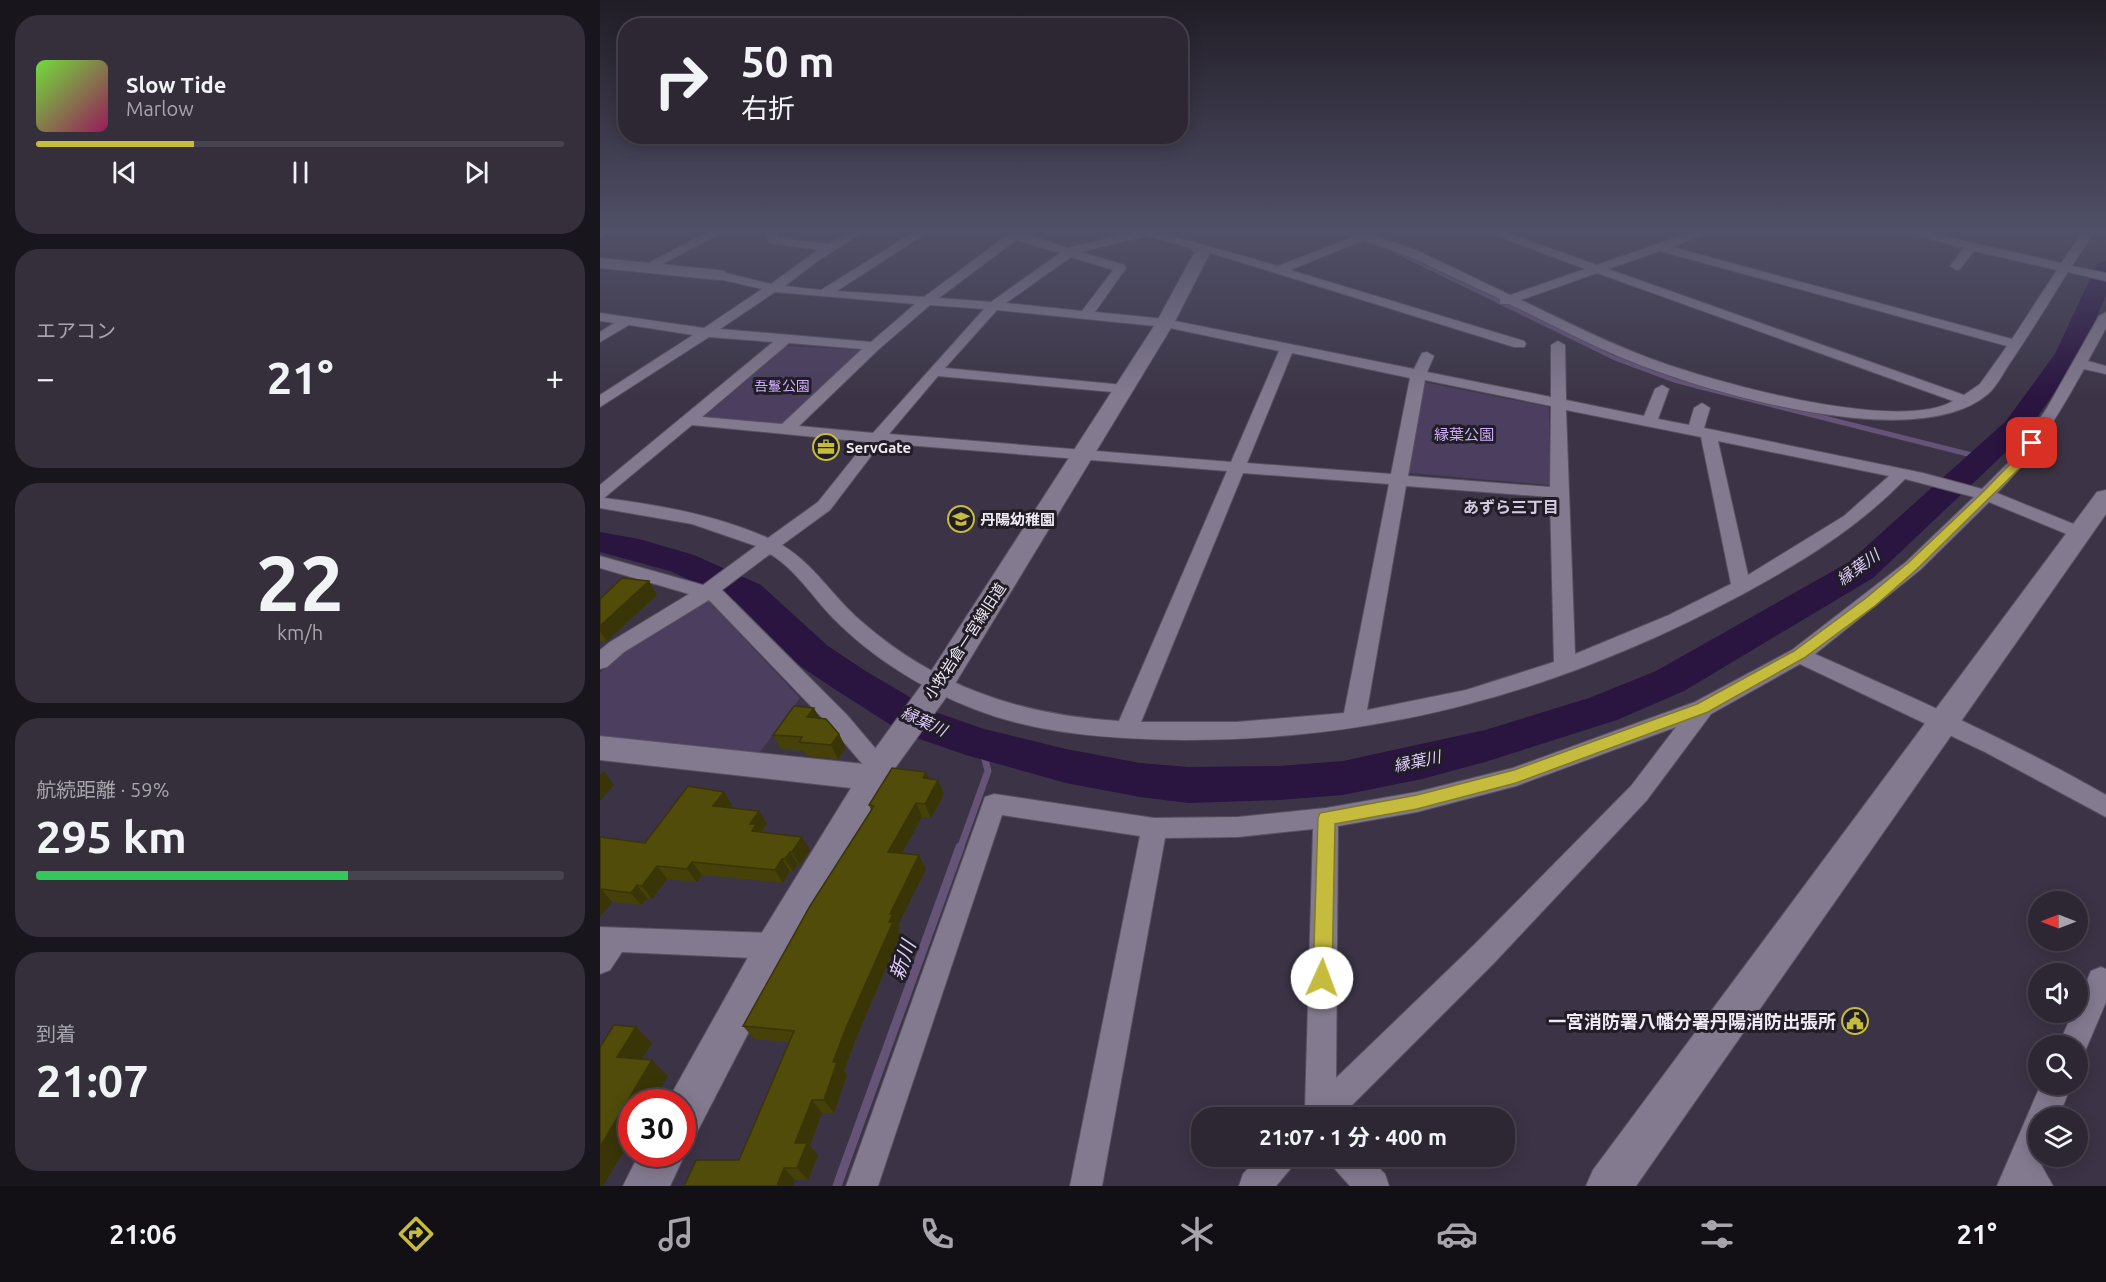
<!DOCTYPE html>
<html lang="ja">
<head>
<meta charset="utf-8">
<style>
	body { margin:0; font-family:Ubuntu,"Noto Sans JP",sans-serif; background:#352f3c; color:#f1f3f6; height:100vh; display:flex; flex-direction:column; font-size:22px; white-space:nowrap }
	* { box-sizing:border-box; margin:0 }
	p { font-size:20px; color:#a7a5ac }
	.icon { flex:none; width:33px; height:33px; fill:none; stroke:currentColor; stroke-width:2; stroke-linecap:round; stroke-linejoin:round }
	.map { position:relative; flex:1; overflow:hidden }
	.side { display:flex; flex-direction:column; gap:15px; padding:15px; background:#19151d; width:600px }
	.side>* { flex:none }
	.banner { position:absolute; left:18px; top:18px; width:570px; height:126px; border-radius:24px; box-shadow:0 3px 15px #0003,0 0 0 2px #48444f; background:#2d2734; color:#f1f3f6; overflow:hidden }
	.needle { width:39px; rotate:270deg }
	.controls { position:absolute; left:1428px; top:891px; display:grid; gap:12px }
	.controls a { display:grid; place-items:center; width:60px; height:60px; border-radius:50%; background:#2d2734; box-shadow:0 3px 15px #0003,0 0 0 2px #48444f; font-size:30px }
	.speed { position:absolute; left:18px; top:1089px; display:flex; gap:12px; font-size:30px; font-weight:700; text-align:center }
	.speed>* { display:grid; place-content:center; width:78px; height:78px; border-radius:50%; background:#2d2734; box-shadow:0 3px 15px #0003,0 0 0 2px #48444f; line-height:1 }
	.speed .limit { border:9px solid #d22; background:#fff; color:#111 }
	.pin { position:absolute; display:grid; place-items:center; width:51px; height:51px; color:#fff; margin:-26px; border-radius:12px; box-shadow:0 3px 9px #0006 }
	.me { position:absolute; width:66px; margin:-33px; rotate:2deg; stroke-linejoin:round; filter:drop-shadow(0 0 4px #0008) }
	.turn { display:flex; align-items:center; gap:21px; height:126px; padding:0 24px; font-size:27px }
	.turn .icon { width:78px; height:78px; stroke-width:2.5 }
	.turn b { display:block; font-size:42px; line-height:51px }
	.big { font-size:45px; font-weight:700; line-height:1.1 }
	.side .card { flex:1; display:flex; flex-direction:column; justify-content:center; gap:9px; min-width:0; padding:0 21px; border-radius:24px; background:#352f3c }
	.side .dial { align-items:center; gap:0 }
	.dial b { font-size:78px; line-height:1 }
	.song { display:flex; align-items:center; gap:18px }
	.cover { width:72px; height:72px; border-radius:9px; background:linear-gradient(135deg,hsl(100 70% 55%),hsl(330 70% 35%)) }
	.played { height:6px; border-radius:3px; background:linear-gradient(90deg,#c5bc3d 30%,#48444f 30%) }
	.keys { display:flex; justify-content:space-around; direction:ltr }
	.heat { display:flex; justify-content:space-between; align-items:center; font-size:33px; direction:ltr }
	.charge { height:9px; border-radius:4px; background:linear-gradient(90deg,#34c759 59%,#48444f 0) }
	.trip { position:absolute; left:591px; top:1107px; width:324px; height:60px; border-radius:24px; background:#2d2734; box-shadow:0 3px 15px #0003,0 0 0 2px #48444f; font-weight:700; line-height:60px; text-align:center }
	.menu { display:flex; height:96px; justify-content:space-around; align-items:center; background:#121015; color:#a7a5ac }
	.menu .icon { width:42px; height:42px }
	.menu .current { color:#c5bc3d }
	.menu b { font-size:27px; color:#f1f3f6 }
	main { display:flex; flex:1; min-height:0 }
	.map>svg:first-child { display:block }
</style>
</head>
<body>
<main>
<section class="side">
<div class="card">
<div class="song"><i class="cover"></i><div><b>Slow Tide</b><p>Marlow</p></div></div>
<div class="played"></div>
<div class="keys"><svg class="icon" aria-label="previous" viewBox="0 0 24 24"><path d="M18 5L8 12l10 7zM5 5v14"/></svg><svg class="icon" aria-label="pause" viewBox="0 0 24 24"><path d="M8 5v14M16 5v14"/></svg><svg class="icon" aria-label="next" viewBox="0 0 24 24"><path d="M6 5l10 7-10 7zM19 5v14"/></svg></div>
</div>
<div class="card"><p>エアコン</p>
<div class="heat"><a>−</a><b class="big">21°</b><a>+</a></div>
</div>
<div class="card dial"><b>22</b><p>km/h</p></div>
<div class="card"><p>航続距離 · 59%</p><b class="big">295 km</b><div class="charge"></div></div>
<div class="card"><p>到着</p><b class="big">21:07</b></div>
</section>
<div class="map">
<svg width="1506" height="1186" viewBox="0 0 1506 1186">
	<rect width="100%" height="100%" fill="#3c3446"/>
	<g fill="#4c3e5e">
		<path d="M186,346l78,4 -81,75 -79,-8z"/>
		<path d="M824,382l125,25 1,78 -142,-12z"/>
		<path d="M106,598l94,100 -43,58 -157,-10v-73l19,-21z"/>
	</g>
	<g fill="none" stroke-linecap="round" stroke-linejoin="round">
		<g stroke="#655477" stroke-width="4">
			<path d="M736,232l46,14"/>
			<path d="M791,249l223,109 62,23 27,7"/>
		</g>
		<path stroke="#655477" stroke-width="5" d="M1097,386l287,72"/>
		<path stroke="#655477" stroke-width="7" d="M360,849l28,-78 -7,-27"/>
		<path stroke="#655477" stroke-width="9" d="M237,1186l123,-339"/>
		<path fill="#2a1440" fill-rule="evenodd" d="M1506,261v34l-25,60 -55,78 -153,145 -189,113 -67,29 -132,42 -63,17 -79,16 -64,5 -91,3 -48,-6 -74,-14 -100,-28 -61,-21 -69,-44 -36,-24 -65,-65 -65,-30 -70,-19v-20l39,7 55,16 67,30 67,61 36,24 71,42 49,17 82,20 74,14 48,4 91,-1 64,-5 142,-31 104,-32 67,-27 193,-109 157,-141 49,-67 40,-86 3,-5z"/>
		<defs>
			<g id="street">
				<path d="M0,232h9l-9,5z"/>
				<path d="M108,232h15l-72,38 -4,1 -6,-4z"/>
				<path d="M165,232h12l1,6 50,6 21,-12h14l-44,28 -34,26 36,4 93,-58h14l-91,59 87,6 82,-61 -7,-4h20l49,16 66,-16h23l121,34 75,-29 -7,-5h29l-1,4 42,14 94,45 75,-26 -98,-37h17l93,33 95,-33h17l-37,15 340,92 45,-69 -83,-19 -14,18 -4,1 -6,-4 14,-18 -61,-16h22l136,31 22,-31h11l-22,34 34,7v8l-38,-9c-19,30 -37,60 -56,88 -8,11 -14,25 -24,34 -73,62 -287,-3 -368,-37 -38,-16 -74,-35 -111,-53h-9v-5l-92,-43 -44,-16 -74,30 234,71 2,3 -2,3h-10l-300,-93 -68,-18 -65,16 43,13 2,3 -31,44 70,7 249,50 8,-16 5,-1 7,4 -7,16 124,25v-52l7,-4 7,4 1,55 78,16 11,-27 7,-4 7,4 -11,30 31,6 5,-17 8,-5 8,5 -6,20 219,45 59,16 32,-32 33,-49 52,-92 7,-4v16l-18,33 18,5v8l-22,-5c-26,47 -49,85 -87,124l89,36 3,4 -3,4h-12l-85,-35 -69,68 -105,84c99,44 197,87 291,141v22l-121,-65 -185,-88 -89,50 -64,86 -153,163 -155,155h-37l3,-8 8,-281 -75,8 -73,1 -63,348h-32l70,-350 -138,-21 -124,371h-32l139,-389 9,-3 160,24 84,-1 88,-9 91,-16 96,-24 182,-66 97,-52 114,-88 68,-65 -69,-18c-47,49 -105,84 -164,116 -178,95 -354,145 -556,145 -72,-1 -144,-5 -211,-31 -52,-20 -103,-52 -142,-92 -21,-22 -36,-47 -62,-63l-48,36 125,125 39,46 4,6 -4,6 -8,3 -8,-3 -39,-46 -122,-127 -85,52 -17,15 -7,2v-19l10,-8 79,-48 -89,-26v-12l103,29 53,-39 -64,-22 -92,-16v-23l173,-143 -64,-5 -109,70v-12l93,-60 -64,-10 -29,17v-10l14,-9 -14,-2v-8l104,15 58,-39 -48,-11 -2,-3 2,-3 4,-1 53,13 47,-34 -49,-7zM416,240l44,13 -69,49 -52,-4zM1060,251l347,95 -27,38 -16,11 -356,-126zM471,257l42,13 -31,41 -76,-8zM997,273l356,128c-58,34 -262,-24 -324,-51 -37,-15 -72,-33 -108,-50zM175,292l140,12 -44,38 -151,-13zM330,305l54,4 -111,124 -74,-7 80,-77zM397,310l168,17 114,24 -48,111 -342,-28 49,-58 186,17 7,-4 -7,-4 -179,-17zM189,343l73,6 -80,75 -80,-7zM692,353l118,25 -19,96 -144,-11zM825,380l126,26 -1,81 -142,-11zM966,410l135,27 30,147 -62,31 -94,39zM92,425l174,17 -48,60 -50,36c-52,-23 -108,-33 -164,-40zM1118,441l171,35 -45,40 -96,59zM281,443l346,28 -108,250c-98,-6 -183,-34 -258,-100 -28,-24 -47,-57 -79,-76l48,-35zM643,473l146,11 -45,229 -108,9h-95zM806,486l144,11 4,165 -88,28 -99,20zM1076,727l-45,59 -157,159 -138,133 2,-252 79,-14 99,-26z"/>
				<path d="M0,927l174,6 10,4 4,9 -4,9 -10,4 -152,-7 -12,18 -10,4z"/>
				<path d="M1501,967l5,2v33l-23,54 -5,3v-13h-20l15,-34h5v-10l13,-31z"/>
				<path d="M1441,1084h31l-14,34h-20v38h3l-2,5 14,25h-56z"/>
				<path d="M659,1156h38l-5,11 -16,19h-37l4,-12z"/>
				<path d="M728,1156h39l18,18 4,12h-39l-17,-19z"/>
			</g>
			<g id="secondary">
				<path d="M600,244l6,2 4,7 -36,70 -224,369 -57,79 -6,16 -100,171 -90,174 -15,6v-36h-15l94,-168 90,-146 -251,-28v-24l264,28 64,-88 228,-353 38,-70 -2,-4z"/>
				<path d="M0,258l118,12 6,1 3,4 -3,4 -6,1 -118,-12z"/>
				<path d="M1506,490v24l-470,672h-50l7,-16 504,-678z"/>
				<path d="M82,1148l3,6 -15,32h-47l16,-32h43z"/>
			</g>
		</defs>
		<use href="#street" stroke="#585161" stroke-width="2"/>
		<use href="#secondary" stroke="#585161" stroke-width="2"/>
		<use href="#street" fill="#837a8f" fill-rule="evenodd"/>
		<use href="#secondary" fill="#837a8f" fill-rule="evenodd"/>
	</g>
	<g fill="#464109">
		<path d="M49,581l8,14 -50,46h-7v-42z"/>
		<path d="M219,718l20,16 7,14 -8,11 -32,-3 -2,-5 -23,-2 -8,-14z"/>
		<path d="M329,779l9,1 6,14 -13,24 -9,-1 -20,36 17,2 7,14 -28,56 2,3 -2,4 2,3 -45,106 -11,30 3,4 -13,38h-12l-12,33 8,9 -10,25h-13l-56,-20 50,-118 -35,-3 -11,-13 128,-216 -2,-5z"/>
		<path d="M132,805l-2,3 37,16 -5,8 48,18 -10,15 -2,-1 -5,8 -3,-1 -7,12 -81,-8 -5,7 -30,-3 -15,20 -5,-1 -6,7 -29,-3 -12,15v-80l45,6z"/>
	</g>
	<g fill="#393507">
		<path d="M49,581l8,14 -50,46 -7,-10v-5z"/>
		<path d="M214,708l7,14 -14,-5z"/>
		<path d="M239,734l7,14 -8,11 -7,-14z"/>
		<path d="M4,771l10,14 -14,16v-26z"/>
		<path d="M326,772l6,14 -9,-8z"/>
		<path d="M338,780l6,14 -13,24 -6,-14z"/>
		<path d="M124,792l8,13 -10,14 -9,-13z"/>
		<path d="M316,803l6,14 -27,49 -7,-14z"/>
		<path d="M159,811l8,13 -6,8 -9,-1 -2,-7z"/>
		<path d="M202,837l8,13 -10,15 -8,-13z"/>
		<path d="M190,852l8,12 -5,8 -8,-13z"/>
		<path d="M319,855l7,14 -28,56 2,3 -2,4 2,3 -45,106 -11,30 3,4 -13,38 -10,-13 9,-38 56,-140 1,-8z"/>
		<path d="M182,859l8,12 -7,12 -8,-13z"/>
		<path d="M92,862l10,13 -5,7 -10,-13z"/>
		<path d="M57,866l10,13 -15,20 -10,-13z"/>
		<path d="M37,885l10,13 -6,7 -10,-12z"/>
		<path d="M1,889l11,13 -12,15v-27z"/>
		<path d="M36,1027l16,16 -19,30 -16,-16z"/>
		<path d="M52,1060l16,16 -16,26h-20v36l-29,48h-3v-39z"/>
		<path d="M212,1100l10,13 -12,33 8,9 -10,25 -11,-12 -2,-25z"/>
		<path d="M184,1168l11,12 -2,6h-16z"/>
	</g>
	<g fill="#514c0a" stroke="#393507" stroke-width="1.5">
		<path d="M22,578l27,3 -49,45v-27z"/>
		<path d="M194,706l20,2 -7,9 19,2 13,15 -8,11 -32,-3 3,-5 -29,-2z"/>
		<path d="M292,768l34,4 -3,6 15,2 -13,24 -9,-1 -28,49 31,3 -29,59h3l-4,8h4l-47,106 -13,34h4l-13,38h-12l-17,43h12l-10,25h-13l-7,18h-93l12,-26h43l55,-129 -51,-5 67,-120 64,-100 -5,-1z"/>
		<path d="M88,786l36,6 -11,14 46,5 -9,13h6l-4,7 50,6 -10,15h-2l-5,7h-3l-7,11 -83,-8 -5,7 -30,-3 -15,20 -5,-1 -6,8 -30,-4 -1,1v-53l45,6z"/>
		<path d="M14,1025l22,2 -19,30 35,3 -52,87v-100z"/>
	</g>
	<linearGradient id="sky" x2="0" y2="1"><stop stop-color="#211d26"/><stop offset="0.58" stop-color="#505068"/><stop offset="1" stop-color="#505068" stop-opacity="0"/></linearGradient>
	<rect width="1506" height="398" fill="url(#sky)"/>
	<path fill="#c5bc3d" stroke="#807a28" stroke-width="1.5" d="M1432,439l6,4 -13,20 -108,106 -41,36 -72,53 -96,54 -192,71 -99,26 -82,15 -3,154 -3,6 -7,3 -7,-3 -2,-6 5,-160 2,-5 97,-18 97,-25 183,-66 97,-53 72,-53 42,-35 74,-70 34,-35 12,-18z"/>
	<defs>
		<symbol id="office-ring" viewBox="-11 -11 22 22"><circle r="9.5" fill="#211d26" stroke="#c5bc3d" stroke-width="1.5"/><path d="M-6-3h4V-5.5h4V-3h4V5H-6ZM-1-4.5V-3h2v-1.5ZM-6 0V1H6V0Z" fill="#c5bc3d"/></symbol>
		<symbol id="school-ring" viewBox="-11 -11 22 22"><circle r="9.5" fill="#211d26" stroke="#c5bc3d" stroke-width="1.5"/><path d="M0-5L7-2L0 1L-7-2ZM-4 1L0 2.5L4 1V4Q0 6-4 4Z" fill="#c5bc3d"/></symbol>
		<symbol id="civic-ring" viewBox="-11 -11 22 22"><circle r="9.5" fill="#211d26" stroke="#c5bc3d" stroke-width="1.5"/><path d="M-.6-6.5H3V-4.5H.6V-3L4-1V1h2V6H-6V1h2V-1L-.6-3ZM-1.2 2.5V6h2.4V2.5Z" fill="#c5bc3d"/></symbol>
	</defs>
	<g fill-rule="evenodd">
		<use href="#office-ring" x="211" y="432" width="30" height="30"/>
		<use href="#school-ring" x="346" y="504" width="30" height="30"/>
		<use href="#civic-ring" x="1240" y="1006" width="30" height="30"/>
	</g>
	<g text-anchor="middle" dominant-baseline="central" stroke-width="6" stroke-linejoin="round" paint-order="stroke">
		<g font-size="14" fill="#ceadfa" stroke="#211d26">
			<text x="182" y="386">吾鬘公園</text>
		</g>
		<g font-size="15" fill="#ceadfa" stroke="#211d26">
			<text x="864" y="434">縁葉公園</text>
		</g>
		<g font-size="15" font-weight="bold" fill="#efeaf6" stroke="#211d26" text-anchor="start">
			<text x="246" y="447">ServGate</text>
			<text x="380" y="519">丹陽幼稚園</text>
		</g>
		<g font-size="15" fill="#efeaf6" stroke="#211d26">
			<text transform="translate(365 641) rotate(-57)">小牧岩倉一宮線旧道</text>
		</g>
		<g font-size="16" font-weight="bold" fill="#d4cbe3" stroke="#211d26">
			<text x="911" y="507">あずら三丁目</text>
		</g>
		<g font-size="16" font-style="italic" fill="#dfccfb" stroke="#211d26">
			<text transform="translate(1258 567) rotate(-36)">縁葉川</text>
			<text transform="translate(324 721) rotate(25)">縁葉川</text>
			<text transform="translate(817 761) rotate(-12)">縁葉川</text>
		</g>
		<g font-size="18" font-weight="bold" fill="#efeaf6" stroke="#211d26" text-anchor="end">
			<text x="1236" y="1021">一宮消防署八幡分署丹陽消防出張所</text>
		</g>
		<g font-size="20" font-style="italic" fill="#dfccfb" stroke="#211d26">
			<text transform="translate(302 960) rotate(-70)">新川</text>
		</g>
	</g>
</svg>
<div class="controls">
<a><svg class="needle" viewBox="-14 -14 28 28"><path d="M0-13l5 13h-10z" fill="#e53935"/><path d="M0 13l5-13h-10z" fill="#a7a5ac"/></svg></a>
<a><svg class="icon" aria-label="sound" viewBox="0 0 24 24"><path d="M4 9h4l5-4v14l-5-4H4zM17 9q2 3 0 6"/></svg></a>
<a><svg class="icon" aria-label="search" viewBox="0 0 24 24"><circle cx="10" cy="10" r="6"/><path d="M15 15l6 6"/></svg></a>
<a><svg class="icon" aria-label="layers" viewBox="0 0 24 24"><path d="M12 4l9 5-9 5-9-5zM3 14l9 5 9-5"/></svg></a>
</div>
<div class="speed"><div class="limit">30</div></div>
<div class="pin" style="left:1432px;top:443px;background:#d93025"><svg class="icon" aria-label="arrive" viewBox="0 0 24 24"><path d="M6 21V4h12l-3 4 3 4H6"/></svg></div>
<svg class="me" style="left:722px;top:978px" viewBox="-20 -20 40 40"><circle r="19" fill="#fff"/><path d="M0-13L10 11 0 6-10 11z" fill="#c5bc3d"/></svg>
<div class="trip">21:07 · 1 分 · 400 m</div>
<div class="banner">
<div class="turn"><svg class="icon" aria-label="right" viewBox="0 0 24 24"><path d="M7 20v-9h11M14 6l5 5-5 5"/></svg><div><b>50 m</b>右折</div></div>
</div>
</div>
</main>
<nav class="menu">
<b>21:06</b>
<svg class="icon current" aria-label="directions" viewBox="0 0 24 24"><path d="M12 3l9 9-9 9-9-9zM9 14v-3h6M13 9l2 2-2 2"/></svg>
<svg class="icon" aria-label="music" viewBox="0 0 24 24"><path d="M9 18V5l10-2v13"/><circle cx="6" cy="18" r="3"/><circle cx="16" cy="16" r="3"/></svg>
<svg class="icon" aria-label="phone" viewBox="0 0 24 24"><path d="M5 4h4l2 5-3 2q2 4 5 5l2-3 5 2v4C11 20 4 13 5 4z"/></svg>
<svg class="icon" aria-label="climate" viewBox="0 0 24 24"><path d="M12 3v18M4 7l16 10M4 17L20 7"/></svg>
<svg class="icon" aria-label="car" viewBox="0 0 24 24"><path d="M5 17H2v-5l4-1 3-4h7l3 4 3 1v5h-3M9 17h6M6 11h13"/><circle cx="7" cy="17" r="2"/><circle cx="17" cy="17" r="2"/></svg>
<svg class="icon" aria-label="filters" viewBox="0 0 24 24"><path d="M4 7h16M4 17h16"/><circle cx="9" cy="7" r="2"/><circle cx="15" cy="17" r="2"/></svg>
<b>21°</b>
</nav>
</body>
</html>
